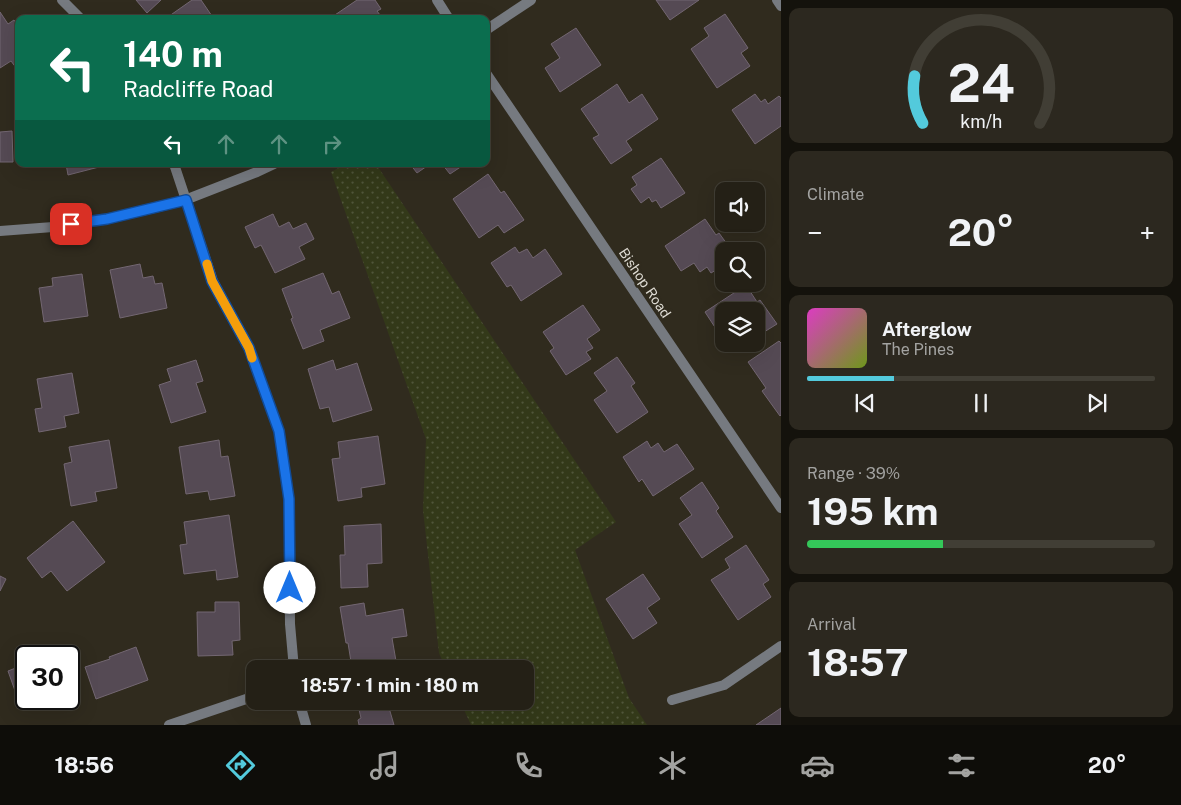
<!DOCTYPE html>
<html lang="en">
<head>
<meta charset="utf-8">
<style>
	body { margin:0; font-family:"Public Sans",sans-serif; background:#2c281f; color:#f1f3f6; height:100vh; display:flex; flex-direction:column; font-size:19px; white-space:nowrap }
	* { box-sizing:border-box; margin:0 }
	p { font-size:16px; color:#a3a3a1 }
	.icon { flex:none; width:28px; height:28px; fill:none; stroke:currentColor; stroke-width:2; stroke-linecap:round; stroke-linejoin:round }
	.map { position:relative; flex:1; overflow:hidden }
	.drawer { display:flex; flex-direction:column; gap:8px; padding:8px; background:#14120c; width:400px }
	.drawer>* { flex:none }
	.banner { position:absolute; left:15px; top:15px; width:475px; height:152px; border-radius:10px; box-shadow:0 5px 20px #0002,0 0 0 1px #413e35; background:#0b6e4f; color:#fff; overflow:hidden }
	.tools { position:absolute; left:715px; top:182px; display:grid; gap:10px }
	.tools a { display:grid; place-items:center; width:50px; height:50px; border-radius:10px; background:#242016; box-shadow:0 5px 20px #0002,0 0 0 1px #413e35; font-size:25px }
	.speed { position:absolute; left:15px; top:645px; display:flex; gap:10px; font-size:25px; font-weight:700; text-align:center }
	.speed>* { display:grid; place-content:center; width:65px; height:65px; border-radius:50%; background:#242016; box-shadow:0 5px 20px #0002,0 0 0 1px #413e35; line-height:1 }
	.speed .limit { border:2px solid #111; border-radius:8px; background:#fff; color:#111 }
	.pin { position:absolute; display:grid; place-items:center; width:42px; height:42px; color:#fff; margin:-21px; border-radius:10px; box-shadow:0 2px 8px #0006 }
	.me { position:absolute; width:55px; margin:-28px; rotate:0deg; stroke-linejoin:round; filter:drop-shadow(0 0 4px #0008) }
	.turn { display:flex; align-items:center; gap:18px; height:105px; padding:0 25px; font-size:22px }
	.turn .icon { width:65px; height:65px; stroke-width:2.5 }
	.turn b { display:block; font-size:35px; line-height:42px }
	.lanes { display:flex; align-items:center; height:48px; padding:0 25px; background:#0003; justify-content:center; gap:25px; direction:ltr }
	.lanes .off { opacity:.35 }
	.big { font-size:38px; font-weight:700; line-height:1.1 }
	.drawer .widget { flex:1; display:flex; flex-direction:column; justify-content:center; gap:8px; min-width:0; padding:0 18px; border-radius:10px; background:#2c281f }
	.drawer .dial { align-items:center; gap:0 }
	.dial svg { height:130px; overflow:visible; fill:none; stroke:#413e35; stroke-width:7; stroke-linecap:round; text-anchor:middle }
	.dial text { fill:#f1f3f6; stroke:none }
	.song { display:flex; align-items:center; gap:15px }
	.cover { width:60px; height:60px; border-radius:8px; background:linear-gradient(135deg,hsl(310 70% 55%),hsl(80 70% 35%)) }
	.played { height:5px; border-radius:2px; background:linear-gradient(90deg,#53cadc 25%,#413e35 25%) }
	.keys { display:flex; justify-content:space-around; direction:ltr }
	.heat { display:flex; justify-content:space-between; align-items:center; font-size:28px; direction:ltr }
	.charge { height:8px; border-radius:4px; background:linear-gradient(90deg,#34c759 39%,#413e35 0) }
	.trip { position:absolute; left:246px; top:660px; width:288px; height:50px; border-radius:10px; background:#242016; box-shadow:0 5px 20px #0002,0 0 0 1px #413e35; font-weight:700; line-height:50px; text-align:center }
	.tab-bar { display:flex; height:80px; justify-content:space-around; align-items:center; background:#0e0d09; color:#a3a3a1 }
	.tab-bar .icon { width:35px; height:35px }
	.tab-bar .selected { color:#53cadc }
	.tab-bar b { font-size:22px; color:#f1f3f6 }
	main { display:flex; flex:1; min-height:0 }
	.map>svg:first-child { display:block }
</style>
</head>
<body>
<main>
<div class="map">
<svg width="781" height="725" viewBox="0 0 781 725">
	<defs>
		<pattern id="grass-dots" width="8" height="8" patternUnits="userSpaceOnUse" patternTransform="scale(1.25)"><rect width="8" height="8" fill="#333919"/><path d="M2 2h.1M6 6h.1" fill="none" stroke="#50553a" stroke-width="1.8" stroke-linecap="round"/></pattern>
	</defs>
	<rect width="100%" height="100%" fill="#302b1e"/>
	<path fill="url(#grass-dots)" d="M346,164h30l240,358 -41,28 54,148 18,27h-176l-11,-24h65v-32h-79l-7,-16 -16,-143 3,-71 -95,-267z"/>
	<g fill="#554a54" stroke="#736772">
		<path d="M136,0h25l-14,13z"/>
		<path d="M192,0h9l13,19h-49z"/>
		<path d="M357,0h18l6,9 -4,2 6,8h-54z"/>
		<path d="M656,0h43l-29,20z"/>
		<path d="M0,12l8,12 6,-4 5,7v41l-2,1 -6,-8 -11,7z"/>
		<path d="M725,14l23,34 -7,5 9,13 -33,22 -26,-39 18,-13 -5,-8z"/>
		<path d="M576,28l25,37 -41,27 -15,-24 15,-10 -9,-14z"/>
		<path d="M617,84l12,19 13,-9 16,25 -32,22 6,9 -21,14 -18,-26 6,-3 -18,-26z"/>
		<path d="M755,94l6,8 4,-3 3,5 11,-8 2,2v28l-26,18 -23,-34z"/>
		<path d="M12,131l1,31h-13v-30z"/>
		<path d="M661,158l24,35 -24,15 -5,-8 -4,2 -3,-5 -8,6 -10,-14 6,-4 -5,-8z"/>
		<path d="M66,164h32l1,3 -31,8z"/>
		<path d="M410,164h20l-13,9z"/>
		<path d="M442,164h23l-15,10z"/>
		<path d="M488,174l13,19 3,-2 20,29 -20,13 -6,-8 -19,13 -26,-39z"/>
		<path d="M273,214l6,13 10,-5 4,7 13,-6 8,16 -15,8 6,12 -30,14 -14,-28 -6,3 -10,-21z"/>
		<path d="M705,219l11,16 3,-2 13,18h-8v14l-13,8 -4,-6 -7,5 -6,-9 -13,8 -16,-25z"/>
		<path d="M515,247l4,6 8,-4 6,9 12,-9 17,25 -41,27 -10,-16 -4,2 -16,-24z"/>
		<path d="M140,264l3,14 10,-2 2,8 7,-1 5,25 -47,10 -10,-48z"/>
		<path d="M323,273l9,21 7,-3 11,27 -30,12 4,11 -21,8 -12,-30 2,-1 -11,-29z"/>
		<path d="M82,274l6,42 -44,6 -5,-34 14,-2 -1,-8z"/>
		<path d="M746,285l11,17 3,-2 17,24 -21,13v-26h-32v26l-2,1 -17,-26z"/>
		<path d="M583,305l17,25 -13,9 6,9 -7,4 5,7 -25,16 -16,-24 4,-3 -11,-16z"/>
		<path d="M779,341l2,2v72l-1,1 -18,-25 4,-3 -18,-26z"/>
		<path d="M617,357l18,26 -4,3 17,26 -31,21 -23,-33 13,-9 -13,-18z"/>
		<path d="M196,360l7,21 -7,2 10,29 -35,11 -12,-38 12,-4 -4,-12z"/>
		<path d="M333,360l3,10 21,-7 15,47 -39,12 -4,-15 -9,2 -12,-40z"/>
		<path d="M72,373l7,40 -15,3 2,11 -27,5 -4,-23 7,-1 -5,-29z"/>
		<path d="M378,436l7,48 -24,4 1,9 -24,4 -6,-42 8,-1 -2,-16z"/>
		<path d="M109,440l8,48 -22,4 2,9 -26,5 -7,-42 8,-2 -3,-15z"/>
		<path d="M219,440l2,17 7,-1 7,40 -25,4 -2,-9 -22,3 -7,-47z"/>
		<path d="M647,441l4,7 7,-5 6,9 13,-8 17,25 -41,27 -11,-17 -3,3 -16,-25z"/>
		<path d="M702,482l17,26 -3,3 17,26 -31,21 -23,-34 13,-9 -12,-17z"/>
		<path d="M229,515l9,62 -21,3 -1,-10 -32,4 -4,-29 7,-1 -3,-22z"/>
		<path d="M73,521l32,41 -38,29 -16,-20 -9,7 -15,-20z"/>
		<path d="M381,524l1,39 -15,1 1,23 -27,1 -1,-33h5l-1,-29z"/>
		<path d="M746,545l23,35 -6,4 8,13 -33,23 -27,-40 19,-12 -5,-9z"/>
		<path d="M643,574l17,25 -13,9 10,15 -24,16 -27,-40z"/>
		<path d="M0,576l6,3 -6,12z"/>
		<path d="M215,602h24l1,38 -8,1 1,14 -35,1 -1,-44h18z"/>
		<path d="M364,603l2,13 37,-7 4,27 -15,2 4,23 -44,7 -4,-25h-2l-6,-36z"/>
		<path d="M136,647l12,33 -52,19 -11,-32 25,-8 -1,-2z"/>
		<path d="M59,650l2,6h-19z"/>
		<path d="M26,664v35h3l-10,3 -11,-31z"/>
		<path d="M357,701h30l7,24h-35l-1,-5 3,-2z"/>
		<path d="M781,708v17h-25z"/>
	</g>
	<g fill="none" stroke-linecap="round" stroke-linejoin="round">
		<g stroke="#767a80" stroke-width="10">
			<path d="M62,0l19,19"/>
			<path d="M437,0l12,19"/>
			<path d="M777,0l4,6"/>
			<path d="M486,30l45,-30"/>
			<path d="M486,73l295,435"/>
			<path d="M174,164l39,117 36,68 30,82 10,68 1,125 4,45"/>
			<path d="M0,231l53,-4 54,-8 52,-12 26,-7 72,-28 17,-8"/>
			<path d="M672,700l52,-15 57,-39"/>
			<path d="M299,701l7,24"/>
			<path d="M169,725l86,-29"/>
		</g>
	</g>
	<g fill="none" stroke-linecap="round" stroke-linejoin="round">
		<defs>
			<path id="route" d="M71,224l36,-5 79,-19 26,81 37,67 30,83 10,68 1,89"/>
		</defs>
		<use href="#route" stroke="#114b97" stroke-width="12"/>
		<use href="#route" stroke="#1a73e8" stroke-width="9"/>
		<path stroke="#f59e0b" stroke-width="9" d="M207,264l5,17 37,67 3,10"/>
	</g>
	<g text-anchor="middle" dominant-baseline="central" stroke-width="5" stroke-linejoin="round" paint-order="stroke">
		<g font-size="14" fill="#dedbd3" stroke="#302b1e">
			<text transform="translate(645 283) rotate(56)">Bishop Road</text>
		</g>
	</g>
</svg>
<div class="tools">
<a><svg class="icon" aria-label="sound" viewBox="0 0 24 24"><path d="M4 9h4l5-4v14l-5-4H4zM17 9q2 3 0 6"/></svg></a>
<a><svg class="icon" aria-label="search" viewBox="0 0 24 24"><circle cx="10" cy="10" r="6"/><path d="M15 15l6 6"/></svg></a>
<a><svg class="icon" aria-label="layers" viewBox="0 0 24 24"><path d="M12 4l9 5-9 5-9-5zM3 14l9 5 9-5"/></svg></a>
</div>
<div class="speed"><div class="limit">30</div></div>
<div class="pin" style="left:71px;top:224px;background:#d93025"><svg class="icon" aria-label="arrive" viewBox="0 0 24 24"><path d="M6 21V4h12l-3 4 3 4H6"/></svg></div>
<svg class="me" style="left:290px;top:588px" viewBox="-20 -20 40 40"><circle r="19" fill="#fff"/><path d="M0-13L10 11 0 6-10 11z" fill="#1a73e8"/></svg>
<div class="trip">18:57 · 1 min · 180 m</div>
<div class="banner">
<div class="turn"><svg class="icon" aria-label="left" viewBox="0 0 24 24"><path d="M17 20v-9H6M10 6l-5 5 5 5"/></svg><div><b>140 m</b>Radcliffe Road</div></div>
<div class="lanes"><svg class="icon" aria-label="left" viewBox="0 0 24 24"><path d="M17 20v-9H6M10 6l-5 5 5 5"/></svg><svg class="icon off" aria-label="ahead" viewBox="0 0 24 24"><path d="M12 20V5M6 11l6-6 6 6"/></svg><svg class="icon off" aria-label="ahead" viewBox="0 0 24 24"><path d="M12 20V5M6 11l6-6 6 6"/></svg><svg class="icon off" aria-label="right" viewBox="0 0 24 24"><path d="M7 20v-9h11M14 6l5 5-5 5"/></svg></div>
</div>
</div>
<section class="drawer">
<div class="widget dial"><svg viewBox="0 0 100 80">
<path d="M14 69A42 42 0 1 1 86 69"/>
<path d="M14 69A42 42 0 0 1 9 40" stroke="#53cadc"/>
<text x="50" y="56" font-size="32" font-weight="700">24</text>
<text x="50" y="72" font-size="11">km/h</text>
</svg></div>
<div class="widget"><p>Climate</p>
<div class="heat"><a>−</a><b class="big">20°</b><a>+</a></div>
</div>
<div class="widget">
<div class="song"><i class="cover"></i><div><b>Afterglow</b><p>The Pines</p></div></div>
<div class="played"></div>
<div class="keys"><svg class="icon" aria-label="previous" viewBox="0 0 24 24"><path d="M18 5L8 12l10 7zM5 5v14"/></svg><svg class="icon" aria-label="pause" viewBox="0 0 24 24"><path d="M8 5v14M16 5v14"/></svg><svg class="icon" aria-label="next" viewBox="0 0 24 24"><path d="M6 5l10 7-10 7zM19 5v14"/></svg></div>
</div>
<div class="widget"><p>Range · 39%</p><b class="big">195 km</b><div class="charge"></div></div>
<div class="widget"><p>Arrival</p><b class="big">18:57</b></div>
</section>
</main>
<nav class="tab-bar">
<b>18:56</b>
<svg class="icon selected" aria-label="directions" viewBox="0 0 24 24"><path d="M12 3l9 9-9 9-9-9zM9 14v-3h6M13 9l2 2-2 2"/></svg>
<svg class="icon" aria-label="music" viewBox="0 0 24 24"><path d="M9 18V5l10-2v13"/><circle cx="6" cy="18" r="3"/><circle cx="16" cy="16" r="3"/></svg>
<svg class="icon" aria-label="phone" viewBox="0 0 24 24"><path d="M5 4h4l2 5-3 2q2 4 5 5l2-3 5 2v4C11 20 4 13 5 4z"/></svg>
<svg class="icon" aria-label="climate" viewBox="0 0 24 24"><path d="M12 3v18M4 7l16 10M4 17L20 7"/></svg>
<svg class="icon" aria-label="car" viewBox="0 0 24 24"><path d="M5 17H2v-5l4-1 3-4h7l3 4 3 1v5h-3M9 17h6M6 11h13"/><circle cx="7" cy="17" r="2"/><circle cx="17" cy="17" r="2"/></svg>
<svg class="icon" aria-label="filters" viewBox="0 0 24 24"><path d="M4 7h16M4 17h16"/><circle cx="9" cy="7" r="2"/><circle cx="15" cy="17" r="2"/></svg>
<b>20°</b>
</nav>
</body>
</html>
